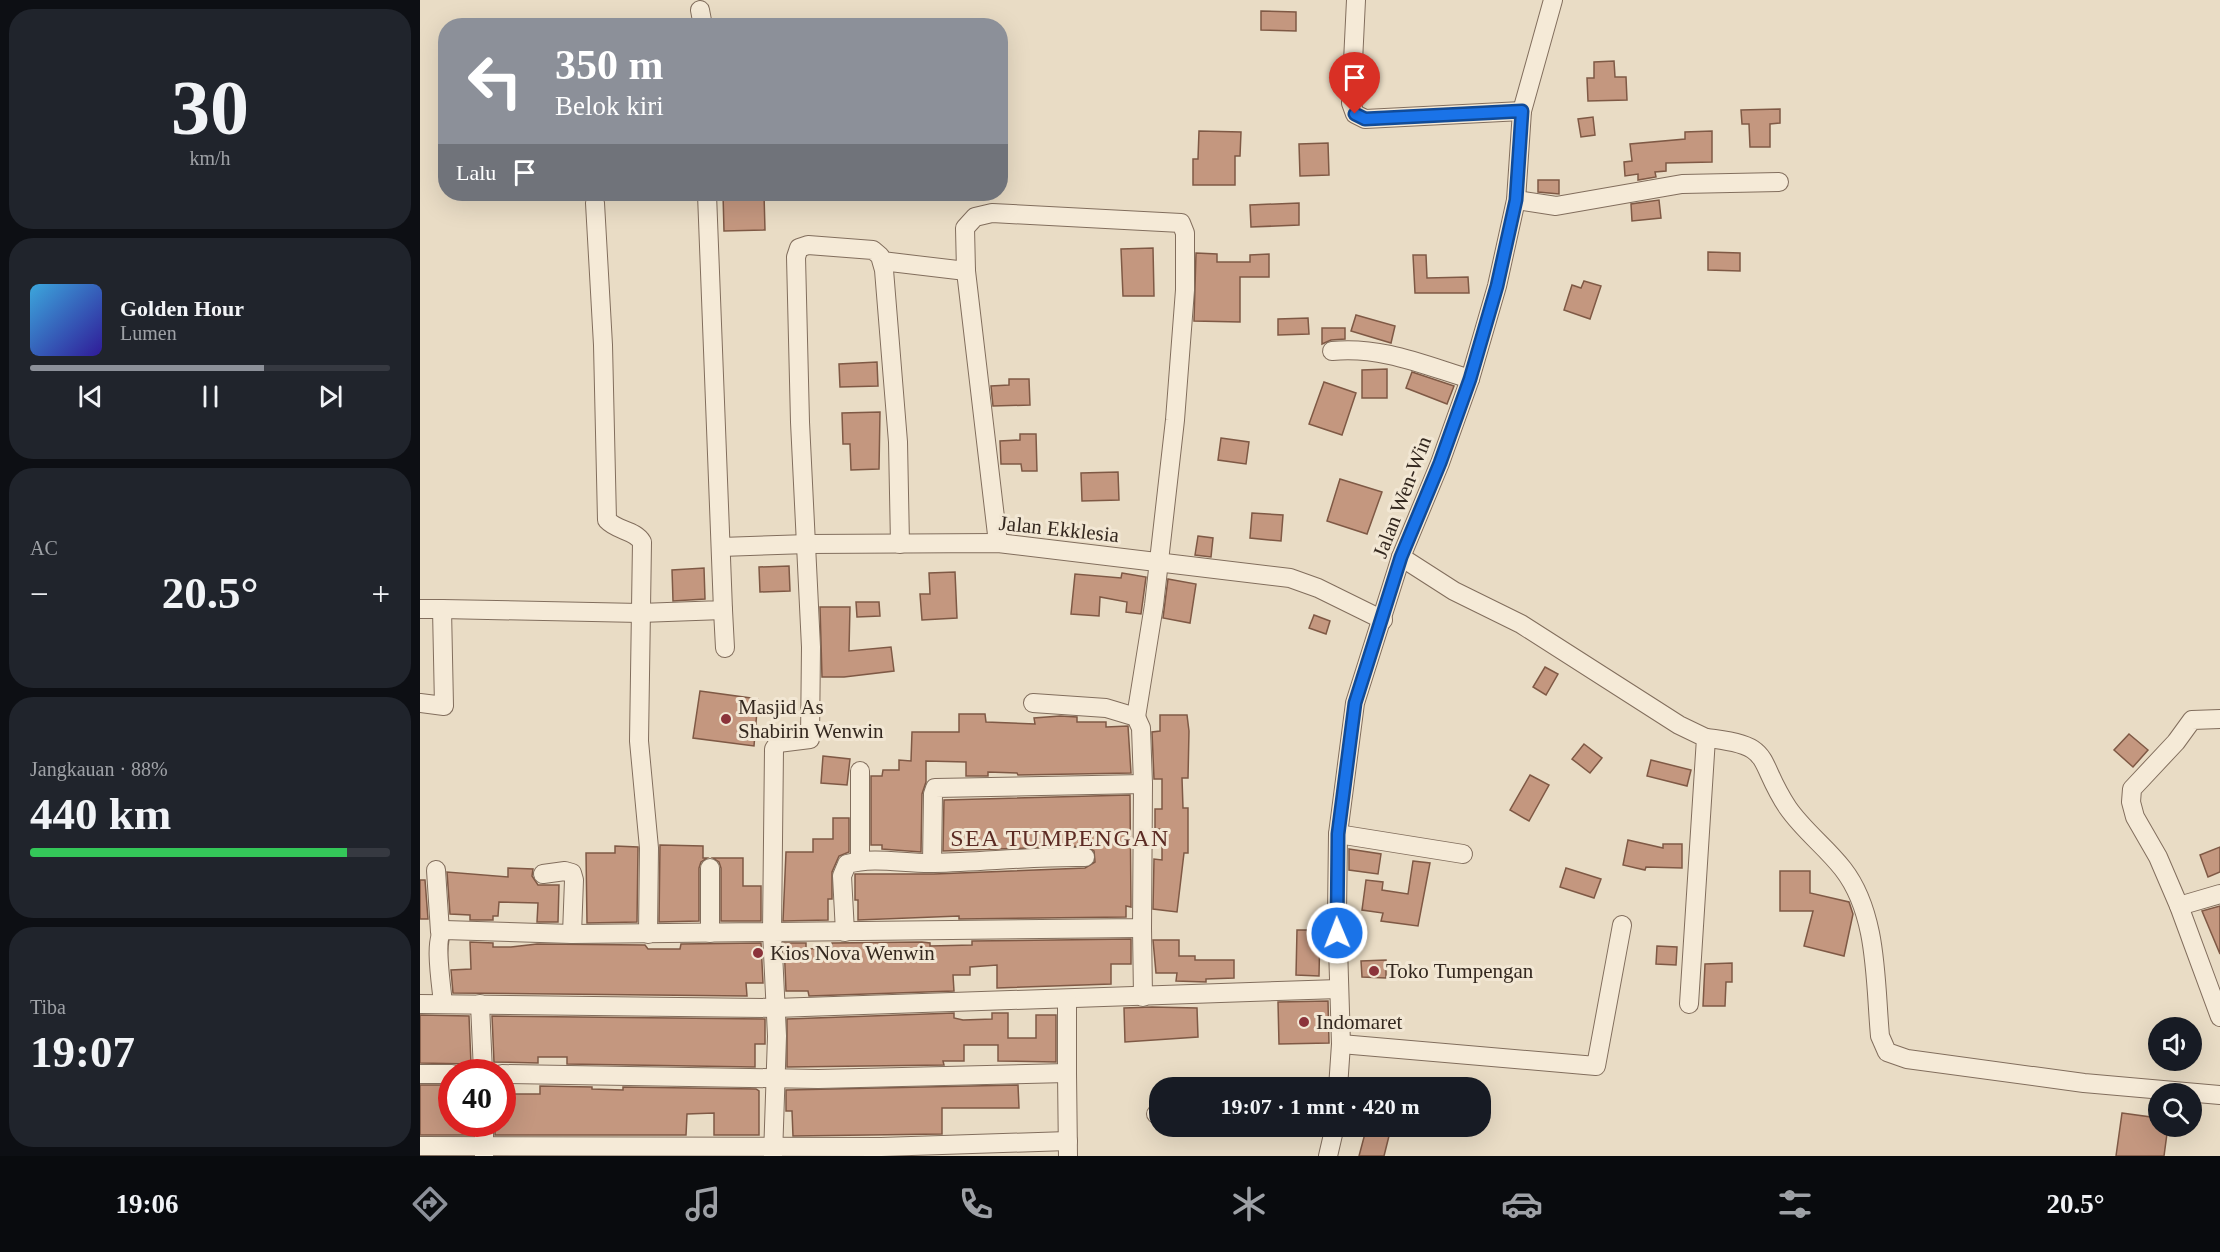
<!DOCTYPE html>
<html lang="id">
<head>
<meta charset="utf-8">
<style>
	body { margin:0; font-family:"Times New Roman",serif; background:#20242c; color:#f1f3f6; height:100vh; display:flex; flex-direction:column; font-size:22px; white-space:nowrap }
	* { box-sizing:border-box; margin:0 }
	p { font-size:20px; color:#9ea1a6 }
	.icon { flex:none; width:33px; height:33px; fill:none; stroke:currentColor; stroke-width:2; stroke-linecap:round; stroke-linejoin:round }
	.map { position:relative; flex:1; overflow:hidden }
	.side { display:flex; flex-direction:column; gap:9px; padding:9px; background:#0d0f14; width:420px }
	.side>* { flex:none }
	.top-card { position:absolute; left:18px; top:18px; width:570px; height:183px; border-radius:24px; box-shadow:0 6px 24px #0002; background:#8c9099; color:#fff; overflow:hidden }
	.controls { position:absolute; left:1728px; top:1017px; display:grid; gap:12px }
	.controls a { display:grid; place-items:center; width:54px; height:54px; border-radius:50%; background:#171b24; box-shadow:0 6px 24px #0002; font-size:30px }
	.speed { position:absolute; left:18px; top:1059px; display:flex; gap:12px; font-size:30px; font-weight:700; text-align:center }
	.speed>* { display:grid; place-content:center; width:78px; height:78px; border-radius:50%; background:#171b24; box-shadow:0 6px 24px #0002; line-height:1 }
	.speed .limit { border:9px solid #d22; background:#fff; color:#111 }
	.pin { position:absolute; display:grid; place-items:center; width:51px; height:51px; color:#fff; margin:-62px -26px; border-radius:50% 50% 50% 0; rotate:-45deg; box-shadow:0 0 6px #0007 }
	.pin .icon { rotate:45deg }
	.me { position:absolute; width:66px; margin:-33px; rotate:359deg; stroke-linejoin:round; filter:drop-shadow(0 0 4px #0008) }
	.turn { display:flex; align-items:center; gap:21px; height:126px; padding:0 18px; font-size:27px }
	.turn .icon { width:78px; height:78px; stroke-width:2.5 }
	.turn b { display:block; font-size:42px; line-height:51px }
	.then { display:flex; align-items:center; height:57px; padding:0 18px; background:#0003; gap:12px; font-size:22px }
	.big { font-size:45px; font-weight:800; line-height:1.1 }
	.side .widget { flex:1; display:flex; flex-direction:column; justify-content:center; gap:9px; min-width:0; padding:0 21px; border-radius:24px; background:#20242c }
	.side .dial { align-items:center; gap:0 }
	.dial b { font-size:78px; line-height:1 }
	.song { display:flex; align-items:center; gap:18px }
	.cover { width:72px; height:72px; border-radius:9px; background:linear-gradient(135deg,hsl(200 70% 55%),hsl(250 70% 35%)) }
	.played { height:6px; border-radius:3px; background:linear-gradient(90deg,#8c9099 65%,#363941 65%) }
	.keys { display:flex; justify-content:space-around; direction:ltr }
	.heat { display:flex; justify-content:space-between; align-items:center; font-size:33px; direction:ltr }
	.charge { height:9px; border-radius:4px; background:linear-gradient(90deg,#34c759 88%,#363941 0) }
	.trip { position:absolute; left:729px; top:1077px; width:342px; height:60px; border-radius:24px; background:#171b24; box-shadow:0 6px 24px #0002; font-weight:800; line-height:60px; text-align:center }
	.menu { display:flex; height:96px; justify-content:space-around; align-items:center; background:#090b0e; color:#9ea1a6 }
	.menu .icon { width:42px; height:42px }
	.menu .on { color:#8c9099 }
	.menu b { font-size:27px; color:#f1f3f6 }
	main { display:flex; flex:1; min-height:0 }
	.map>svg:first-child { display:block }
</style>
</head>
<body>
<main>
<section class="side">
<div class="widget dial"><b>30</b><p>km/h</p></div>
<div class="widget">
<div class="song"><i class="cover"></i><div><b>Golden Hour</b><p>Lumen</p></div></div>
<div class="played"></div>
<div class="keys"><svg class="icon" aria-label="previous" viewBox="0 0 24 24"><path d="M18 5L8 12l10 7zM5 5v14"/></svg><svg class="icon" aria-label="pause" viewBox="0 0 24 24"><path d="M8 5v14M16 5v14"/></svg><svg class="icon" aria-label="next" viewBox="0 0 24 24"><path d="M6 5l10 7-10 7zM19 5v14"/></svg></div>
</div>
<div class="widget"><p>AC</p>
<div class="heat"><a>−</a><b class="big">20.5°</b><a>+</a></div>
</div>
<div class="widget"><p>Jangkauan · 88%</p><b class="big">440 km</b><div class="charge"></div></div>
<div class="widget"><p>Tiba</p><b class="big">19:07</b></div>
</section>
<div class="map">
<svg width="1800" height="1156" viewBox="0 0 1800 1156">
	<rect width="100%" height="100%" fill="#e9dcc5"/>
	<g fill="#c4977f" stroke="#7f5945" stroke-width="1.5">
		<path d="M841,11l35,1v19l-35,-1z"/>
		<path d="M1194,61l1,16h11l1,23 -39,1 -1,-23h7v-16z"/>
		<path d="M1360,109v14l-10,1v23h-20l-1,-23h-7l-1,-14z"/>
		<path d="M1173,117l2,18 -14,2 -3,-18z"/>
		<path d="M779,131l42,1 -1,24h-5v29h-42v-26h5z"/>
		<path d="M1292,131v31l-46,1v8l-11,1 1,5 -18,3v-6l-13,2 -1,-14 8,-1 -2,-17 55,-5v-7z"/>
		<path d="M908,143l1,32 -29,1 -1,-32z"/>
		<path d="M1118,180h21v14l-21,-2z"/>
		<path d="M303,194h41l1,36 -41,1z"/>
		<path d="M1239,200l2,18 -29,3 -1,-17z"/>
		<path d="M879,203v22l-48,2 -1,-22z"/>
		<path d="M733,248l1,48h-31l-2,-47z"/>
		<path d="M1288,252l32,1v18l-32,-1z"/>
		<path d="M776,253l21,1v8h33v-7l19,-1v23h-29v45l-46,-1z"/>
		<path d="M993,255h13l1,23 41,-1 1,16h-54z"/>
		<path d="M1164,281l17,5 -11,33 -26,-9 8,-25 9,3z"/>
		<path d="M936,315l39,11 -4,17 -40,-12z"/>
		<path d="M888,318l1,16 -31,1v-16z"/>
		<path d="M902,328h23v11l-14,1 -9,4z"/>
		<path d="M457,362l1,24 -38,1 -1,-23z"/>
		<path d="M967,369v29h-25v-28z"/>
		<path d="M992,372l42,14 -7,18 -41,-16z"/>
		<path d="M589,379h20l1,26 -37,1 -2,-20 18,-1z"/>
		<path d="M904,382l32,11 -14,42 -33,-11z"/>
		<path d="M460,412l-1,57 -28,1 -1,-26h-7l-1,-31z"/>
		<path d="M600,434h16l1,37h-15l-1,-7h-20l-1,-23 20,-1z"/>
		<path d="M801,438l28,4 -3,22 -28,-4z"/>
		<path d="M698,472l1,28 -37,1 -1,-28z"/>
		<path d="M920,479l42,13 -15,42 -40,-13z"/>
		<path d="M832,513l31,2 -2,26 -31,-3z"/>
		<path d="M778,536l15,2 -2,19 -16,-2z"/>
		<path d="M369,566l1,25 -30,1 -1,-25z"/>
		<path d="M284,568l1,31 -32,2 -1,-31z"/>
		<path d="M535,572l2,46 -35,2 -2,-26h10l-1,-21z"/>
		<path d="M702,573l24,4 -5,37 -15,-2 1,-10 -27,-5 -1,19 -28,-2 4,-40 46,4z"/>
		<path d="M748,579l28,5 -6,39 -27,-5z"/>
		<path d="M436,602h23l1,14 -23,1z"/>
		<path d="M400,607h30l-1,44 42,-4 3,24 -50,6h-22z"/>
		<path d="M894,615l16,6 -4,13 -17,-6z"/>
		<path d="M1125,667l13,7 -12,21 -13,-8z"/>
		<path d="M280,691l58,8 -4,47 -61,-8z"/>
		<path d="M539,714h26l1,8 49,2 -1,-6 26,-2 17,1v5h29v5l22,-1 3,47 -113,2 -1,-2 -29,-1v4h-22v-14l-40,-1v21l-4,12 -1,58 -39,-3v-4h-11v-69h11l1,-6h16v-10l12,1 1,-29h47z"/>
		<path d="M740,715h27l2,16 -1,47h-6l1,30h5v45h-4l-7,59 -24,-3 1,-50 8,1v-31h-7v-20h7v-30h-8l-2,-47 8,-1z"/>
		<path d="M1709,734l19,16 -15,17 -19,-17z"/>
		<path d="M1164,744l18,14 -12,15 -18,-14z"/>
		<path d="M403,756l27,3 -3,26 -26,-2z"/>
		<path d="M1231,760l40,10 -4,16 -40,-10z"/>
		<path d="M1110,775l19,10 -20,36 -19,-11z"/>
		<path d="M710,795l1,112 -5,-1v11l-167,2v-3l-101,4v-20h-3v-26h79l151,-6 10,-6 -1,-11 -9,-5 -142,5 1,-51z"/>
		<path d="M413,818h16v34l-10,4 -7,16v27h-4v21l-45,1 3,-69h27v-13h20z"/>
		<path d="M1208,840l35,8v-4h19v24l-36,-1 -1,3 -22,-5z"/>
		<path d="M240,845l43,1v12h4l-6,4 -2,6v53l-40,1z"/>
		<path d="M195,846l23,1 -1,75 -50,1 -1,-70h29z"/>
		<path d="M1800,847v25l-12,5 -8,-22z"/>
		<path d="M929,849l32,5 -3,20 -29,-4z"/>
		<path d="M293,858h30v28h18v35h-40v-53l-2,-6z"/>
		<path d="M993,861l17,2 -12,63 -37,-5 2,-8 -21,-3 4,-30 17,2 -1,8 26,4z"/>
		<path d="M88,868l25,1 -1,7 6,9h21l-1,37h-21l1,-19 -39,-1 -1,14h-5v4h-23v-5l-20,-1 -3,-42 61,5z"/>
		<path d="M1146,868l35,11 -7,19 -34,-11z"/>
		<path d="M1360,871h30v22l39,9 4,12 -9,42 -40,-10 9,-35h-33z"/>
		<path d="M0,880h5l3,39h-8z"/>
		<path d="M1800,906v48l-18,-43z"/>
		<path d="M877,930h23l-1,46 -23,-1z"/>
		<path d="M711,939v25h-20v20l-114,4v-23l-27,2v8h-17l1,16 -145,5 -1,-5h-22l-2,-48h22v6l26,-1v-5l90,-1 8,1v3l42,-1v-4z"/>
		<path d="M733,940h26v16h16v4h39v18l-28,1v3l-30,-1 1,-8h-21z"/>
		<path d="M50,942l23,1v4h18l26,-3 108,1 3,4h32l1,-5 80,-1 2,40h-17l1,13 -294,-3 -2,-23 20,-1z"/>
		<path d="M1237,946l20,1 -1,18 -20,-1z"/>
		<path d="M966,960v18l-24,-1 -1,-16z"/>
		<path d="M1312,963v19h-6l-1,24h-22l2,-42z"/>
		<path d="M908,1001l1,42 -50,1 -1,-42z"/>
		<path d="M732,1007l45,1 1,29 -73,5 -1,-34z"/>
		<path d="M534,1013v5l9,2 29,-1v-6h16v25h28v-23h20v47l-58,-1v-16h-34v16h-21l1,4 -157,2v-48z"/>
		<path d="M0,1015l49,1 2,48 -51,-1z"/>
		<path d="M72,1016l273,3v25h-10v23l-188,-3v-7h-29v6l-44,-1z"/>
		<path d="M0,1085h32v39h21v11h-53z"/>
		<path d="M598,1085l1,23h-77v26l-149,2 -1,-25h-6v-21z"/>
		<path d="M120,1086l52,1v2l31,1v-3l133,2 3,2v44h-45v-22l-27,1 -1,21h-191v-11h7v-30h38z"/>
		<path d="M1702,1113l36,5v8h10l-4,30h-48z"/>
		<path d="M947,1126l23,6 -6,24h-25z"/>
	</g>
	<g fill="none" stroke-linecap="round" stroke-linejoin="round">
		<defs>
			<g id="minor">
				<path d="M936,0l-5,103 4,11 10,5 157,-8"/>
				<path d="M280,10l3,16"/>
				<path d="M1096,200l40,6 126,-22 97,-2"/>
				<path d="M175,203l8,142 4,175c10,11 28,10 35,22l-3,199 10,107 -1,86"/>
				<path d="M462,261l84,10"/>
				<path d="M912,351c49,-5 92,14 138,28"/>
				<path d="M578,543l-32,-272 -1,-43 10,-11 17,-4 189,10 4,10v57l-10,130 -21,185 -18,112"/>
				<path d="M301,547l87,-3 190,-1 292,35 28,10 65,32"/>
				<path d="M981,557l53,34 67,33 158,101 27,13 -17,266"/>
				<path d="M0,609h22"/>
				<path d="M303,610l2,38"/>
				<path d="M0,703l24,3 -2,-97 198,4 83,-3 -16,-416"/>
				<path d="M613,703l73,5 30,9 5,11 2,56"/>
				<path d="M1800,719l-28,1 -16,22 -44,47 -1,13 4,15 23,40 21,49 41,111"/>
				<path d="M1286,738c70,7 49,21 82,70 16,23 38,39 55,61 35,45 32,113 37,167l7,16 20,7 177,24 136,12"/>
				<path d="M918,834l125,20"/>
				<path d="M440,861v-90"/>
				<path d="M16,870l4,62"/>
				<path d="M123,874l22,-3 7,2 2,7 -2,54"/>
				<path d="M1759,906l41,-12"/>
				<path d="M722,928l1,69"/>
				<path d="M425,932l-3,-56 5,-12c28,-8 58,0 87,-1 50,-1 100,-7 151,-6"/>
				<path d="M290,933v-65"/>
				<path d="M0,1004l355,4 564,-19"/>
				<path d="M23,1004c-1,-15 -10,-66 1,-74l128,4 200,-2 2,-183 4,-6 32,-4 1,-92 -11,-225 -4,-165 3,-9 9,-3 65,5 7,6 4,14 14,172 2,102"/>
				<path d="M60,1004l3,68"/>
				<path d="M921,1044l255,22 26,-141"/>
				<path d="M647,1073l1,83"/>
				<path d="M0,1074h32"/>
				<path d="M82,1074l316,5 249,-6v-73"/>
				<path d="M918,1088l3,-44 -4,-130 1,-80 17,-131 46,-146 39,-94 30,-84 27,-93 19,-86 6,-89 31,-111"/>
				<path d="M736,1114h4"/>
				<path d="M64,1124v32"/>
				<path d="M0,1146l461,1 187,-6"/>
				<path d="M353,1156l4,-120 -5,-104 370,-4 1,-144 -208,4 -2,6 -1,69"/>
				<path d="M908,1156l7,-30"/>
			</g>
		</defs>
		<use href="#minor" stroke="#826e5d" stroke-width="20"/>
		<use href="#minor" stroke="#f5ead7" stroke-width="18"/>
	</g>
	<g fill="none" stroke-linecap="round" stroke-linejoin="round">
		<defs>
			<path id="route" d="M917,933l1,-99 17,-131 46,-146 39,-94 30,-84 27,-93 19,-86 6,-89 -157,8 -10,-5"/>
		</defs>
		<use href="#route" stroke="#114b97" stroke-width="15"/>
		<use href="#route" stroke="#1a73e8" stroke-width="10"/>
	</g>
	<g fill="#8b333a" stroke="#f2e7d4" stroke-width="2">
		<circle cx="306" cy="719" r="6"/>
		<circle cx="338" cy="953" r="6"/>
		<circle cx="954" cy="971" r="6"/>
		<circle cx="884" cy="1022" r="6"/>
	</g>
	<g text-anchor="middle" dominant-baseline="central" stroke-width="6" stroke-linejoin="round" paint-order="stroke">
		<g font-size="21" fill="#34281f" stroke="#f2e7d4">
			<text transform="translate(982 497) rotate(-69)">Jalan Wen-Win</text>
			<text transform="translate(639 529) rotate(6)">Jalan Ekklesia</text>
		</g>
		<g font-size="21" fill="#34281f" stroke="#f2e7d4" text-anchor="start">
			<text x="318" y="707">Masjid As<tspan x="318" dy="24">Shabirin Wenwin</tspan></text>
			<text x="350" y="953">Kios Nova Wenwin</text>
			<text x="966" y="971">Toko Tumpengan</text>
			<text x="896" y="1022">Indomaret</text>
		</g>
		<g font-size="24" letter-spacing="1.5" fill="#5c2b23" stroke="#f2e7d4">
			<text x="640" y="838">SEA TUMPENGAN</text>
		</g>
	</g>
</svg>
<div class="controls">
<a><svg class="icon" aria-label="sound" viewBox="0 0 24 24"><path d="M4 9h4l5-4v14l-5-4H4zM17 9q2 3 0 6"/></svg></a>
<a><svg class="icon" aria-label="search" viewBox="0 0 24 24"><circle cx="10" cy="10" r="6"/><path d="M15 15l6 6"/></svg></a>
</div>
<div class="speed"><div class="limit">40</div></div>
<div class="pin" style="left:935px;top:114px;background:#d93025"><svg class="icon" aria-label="arrive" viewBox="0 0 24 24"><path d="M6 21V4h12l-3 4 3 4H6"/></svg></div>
<svg class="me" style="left:917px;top:933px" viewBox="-20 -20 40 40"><circle r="17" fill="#1a73e8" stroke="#fff" stroke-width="3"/><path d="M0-11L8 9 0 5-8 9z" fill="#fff"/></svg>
<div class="trip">19:07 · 1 mnt · 420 m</div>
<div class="top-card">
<div class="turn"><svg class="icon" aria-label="left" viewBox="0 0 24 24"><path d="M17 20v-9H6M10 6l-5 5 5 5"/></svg><div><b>350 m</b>Belok kiri</div></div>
<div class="then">Lalu<svg class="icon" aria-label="arrive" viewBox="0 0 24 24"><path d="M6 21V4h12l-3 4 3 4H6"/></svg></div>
</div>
</div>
</main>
<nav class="menu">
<b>19:06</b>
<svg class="icon on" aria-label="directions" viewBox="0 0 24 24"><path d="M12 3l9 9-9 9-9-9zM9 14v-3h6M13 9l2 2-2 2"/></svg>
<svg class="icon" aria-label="music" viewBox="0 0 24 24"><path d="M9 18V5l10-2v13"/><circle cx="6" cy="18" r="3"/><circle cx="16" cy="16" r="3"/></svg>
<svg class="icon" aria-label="phone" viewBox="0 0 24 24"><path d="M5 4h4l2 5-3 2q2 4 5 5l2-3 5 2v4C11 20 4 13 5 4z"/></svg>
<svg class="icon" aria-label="climate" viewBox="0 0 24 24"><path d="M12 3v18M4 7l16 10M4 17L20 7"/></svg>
<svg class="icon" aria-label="car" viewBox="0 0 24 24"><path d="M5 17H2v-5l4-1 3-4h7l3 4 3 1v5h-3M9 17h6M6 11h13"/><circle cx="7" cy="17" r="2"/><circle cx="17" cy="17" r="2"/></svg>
<svg class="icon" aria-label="filters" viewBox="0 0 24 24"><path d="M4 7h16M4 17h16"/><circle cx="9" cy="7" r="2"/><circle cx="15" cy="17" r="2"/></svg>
<b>20.5°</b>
</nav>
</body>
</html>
